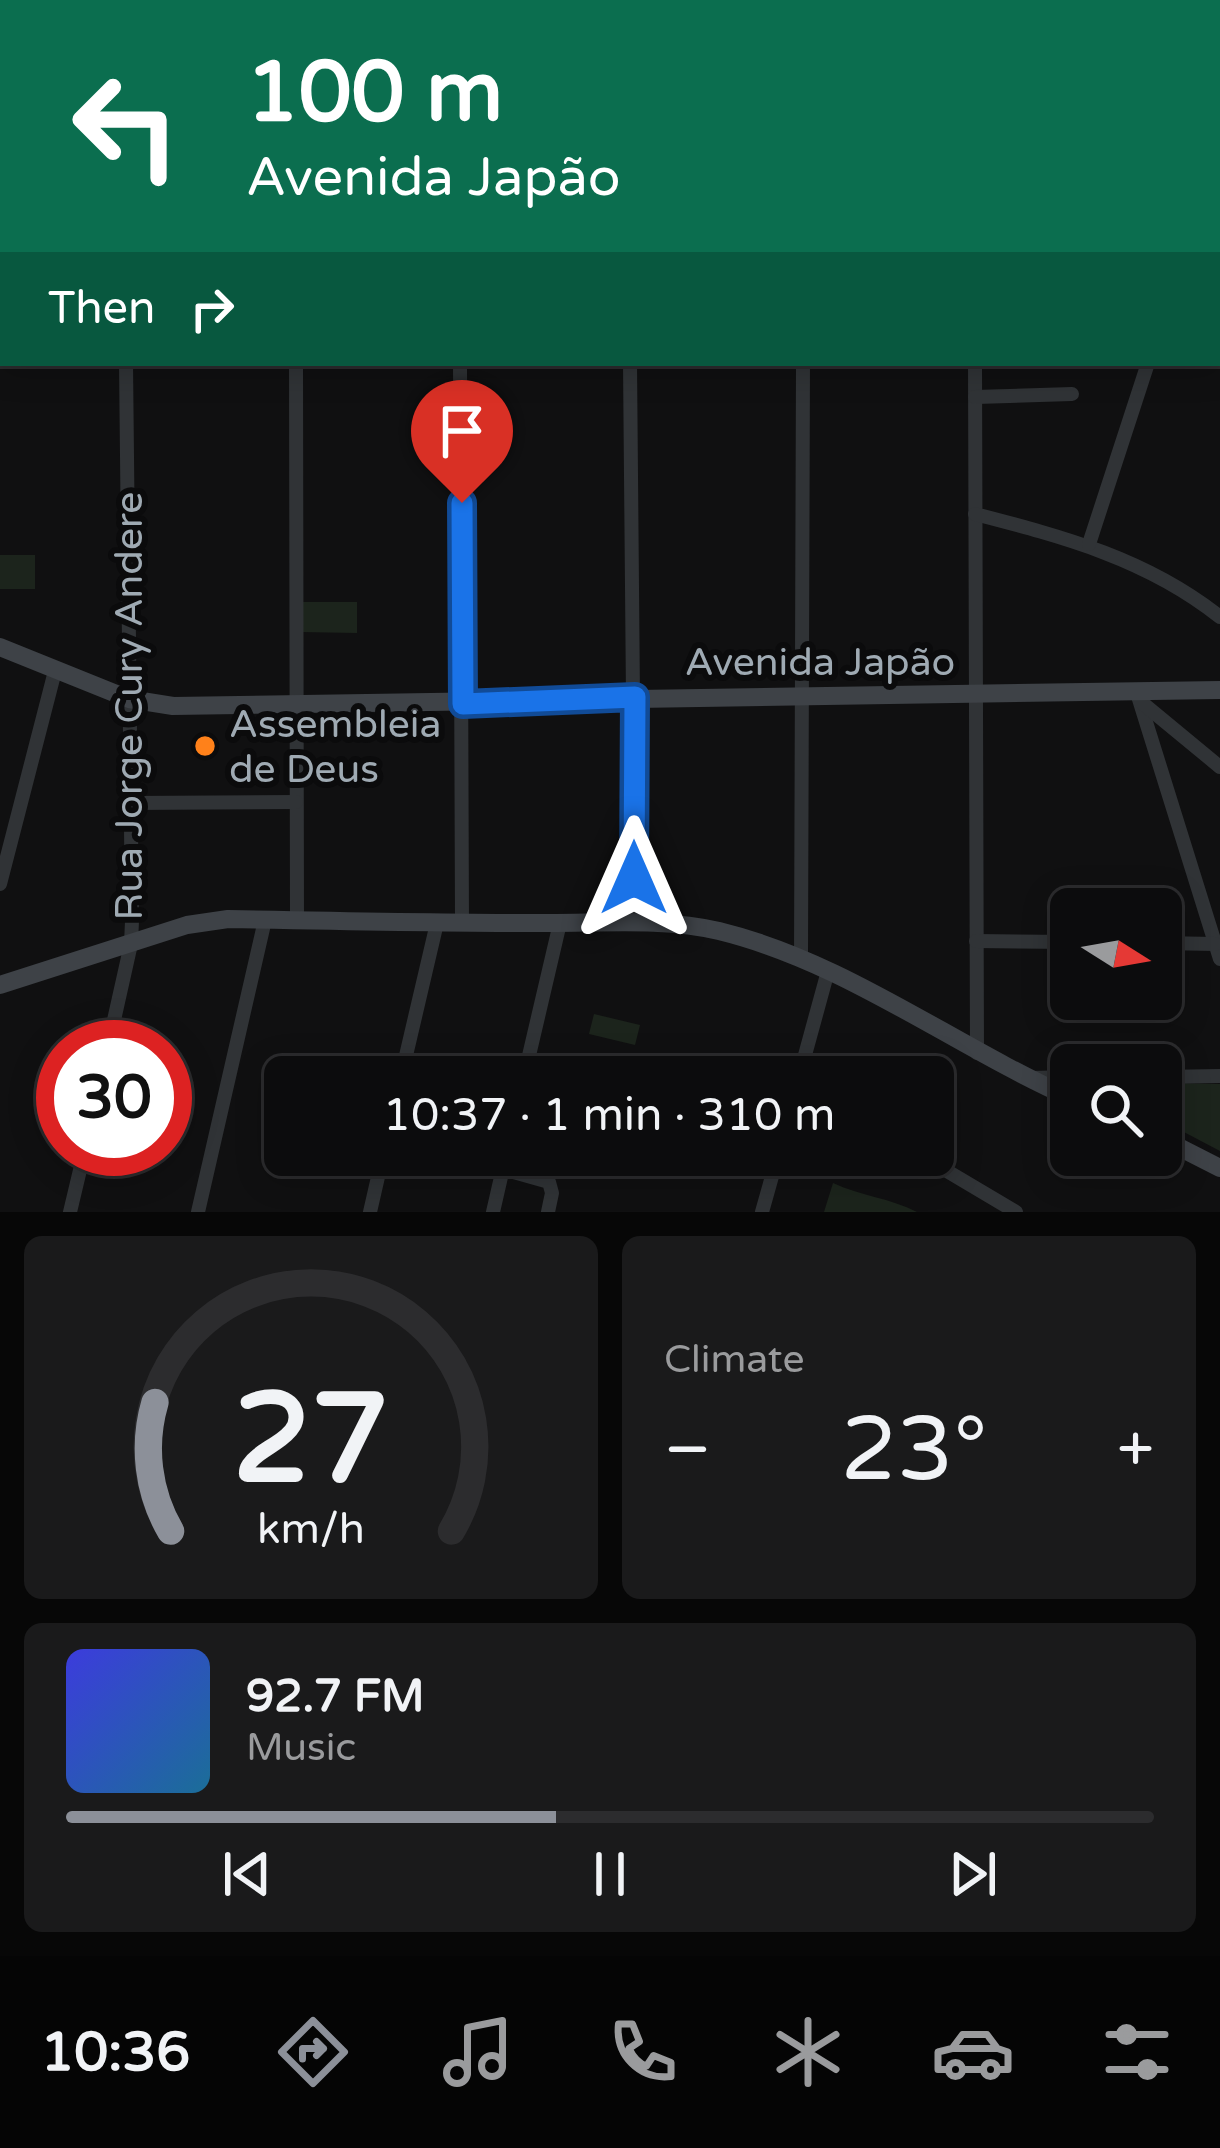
<!DOCTYPE html>
<html lang="en">
<head>
<meta charset="utf-8">
<style>
	body { margin:0; font-family:"Varela Round",sans-serif; background:#1a1a1b; color:#f1f3f6; height:100vh; display:flex; flex-direction:column; font-size:45px; white-space:nowrap }
	* { box-sizing:border-box; margin:0 }
	p { font-size:39px; color:#9a9b9d }
	.icon { flex:none; width:66px; height:66px; fill:none; stroke:currentColor; stroke-width:2; stroke-linecap:round; stroke-linejoin:round }
	.map { position:relative; height:1212px; overflow:hidden }
	.side { display:flex; flex-direction:column; gap:24px; padding:24px; background:#070707; flex:1 }
	.side>* { flex:none }
	.guide { position:absolute; left:0px; top:0px; width:1221px; height:366px; box-shadow:0 6px 30px #0003,0 0 0 3px #2c2c2e; background:#0b6e4f; color:#fff; overflow:hidden }
	.needle { width:78px; rotate:101deg }
	.buttons { position:absolute; left:1050px; top:888px; display:grid; gap:24px }
	.buttons a { display:grid; place-items:center; width:132px; height:132px; border-radius:18px; background:#0c0c0d; box-shadow:0 6px 30px #0003,0 0 0 3px #2c2c2e; font-size:60px }
	.speed { position:absolute; left:36px; top:1020px; display:flex; gap:24px; font-size:60px; font-weight:700; text-align:center }
	.speed>* { display:grid; place-content:center; width:156px; height:156px; border-radius:50%; background:#0c0c0d; box-shadow:0 6px 30px #0003,0 0 0 3px #2c2c2e; line-height:1 }
	.speed .limit { border:18px solid #d22; background:#fff; color:#111 }
	.pin { position:absolute; display:grid; place-items:center; width:102px; height:102px; color:#fff; margin:-123px -51px; border-radius:50% 50% 50% 0; rotate:-45deg; box-shadow:0 0 12px #0007 }
	.pin .icon { rotate:45deg }
	.me { position:absolute; width:132px; margin:-66px; rotate:0deg; stroke-linejoin:round; filter:drop-shadow(0 0 9px #0008) }
	.turn { display:flex; align-items:center; gap:42px; height:252px; padding:0 48px; font-size:54px }
	.turn .icon { width:156px; height:156px; stroke-width:2.5 }
	.turn b { display:block; font-size:84px; line-height:102px }
	.then { display:flex; align-items:center; height:114px; padding:0 48px; background:#0003; gap:24px; font-size:45px }
	.big { font-size:90px; font-weight:600; line-height:1.1 }
	.side .card { flex:1; display:flex; flex-direction:column; justify-content:center; gap:18px; min-width:0; padding:0 42px; border-radius:18px; background:#1a1a1b }
	.side .dial { align-items:center; gap:0 }
	.dial svg { height:312px; overflow:visible; fill:none; stroke:#2c2c2e; stroke-width:7; stroke-linecap:round; text-anchor:middle }
	.dial text { fill:#f1f3f6; stroke:none }
	.song { display:flex; align-items:center; gap:36px }
	.cover { width:144px; height:144px; border-radius:18px; background:linear-gradient(135deg,hsl(240 70% 55%),hsl(200 70% 35%)) }
	.played { height:12px; border-radius:6px; background:linear-gradient(90deg,#8c9099 45%,#2c2c2e 45%) }
	.keys { display:flex; justify-content:space-around; direction:ltr }
	.heat { display:flex; justify-content:space-between; align-items:center; font-size:66px; direction:ltr }
	.side .tiles { flex:1; display:grid; gap:24px; grid-template-columns:1fr 1fr }
	.card:last-child { grid-column:span 2 }
	.trip { position:absolute; left:264px; top:1056px; width:690px; height:120px; border-radius:18px; background:#0c0c0d; box-shadow:0 6px 30px #0003,0 0 0 3px #2c2c2e; font-weight:600; line-height:120px; text-align:center }
	.tabs { display:flex; height:192px; justify-content:space-around; align-items:center; background:#050505; color:#9a9b9d }
	.tabs .icon { width:84px; height:84px }
	.tabs .current { color:#8c9099 }
	.tabs b { font-size:54px; color:#f1f3f6 }
	.map>svg:first-child { display:block }
</style>
</head>
<body>
<div class="map">
<svg width="1220" height="1212" viewBox="0 0 1220 1212">
	<rect width="100%" height="100%" fill="#101011"/>
	<g fill="#1c241c">
		<rect x="0" y="555" width="35" height="34"/>
		<path d="M300,602h57v31l-57,-1z"/>
		<path d="M594,1014l46,11 -5,20 -46,-11z"/>
		<path d="M1161,1083l59,1v67l-59,-31z"/>
		<path d="M833,1183c28,13 57,15 84,29h-93z"/>
	</g>
	<g fill="none" stroke-linecap="round" stroke-linejoin="round">
		<g stroke="#303336" stroke-width="14">
			<path d="M289,0v3"/>
			<path d="M300,0l21,3"/>
			<path d="M799,0v3"/>
			<path d="M1004,0v3"/>
			<path d="M1207,0v3"/>
			<path d="M128,3v-3"/>
			<path d="M385,3v-3"/>
			<path d="M593,3v-3"/>
			<path d="M1218,137h2"/>
			<path d="M1218,305h2"/>
			<path d="M0,326h3"/>
			<path d="M1218,333l2,1"/>
			<path d="M296,363l1,556"/>
			<path d="M460,363l2,560"/>
			<path d="M630,363l5,560"/>
			<path d="M975,363l2,690"/>
			<path d="M975,397l97,-3"/>
			<path d="M975,514c89,23 172,45 245,103"/>
			<path d="M1089,544l59,-181"/>
			<path d="M1137,693l83,266"/>
			<path d="M1140,701l80,66"/>
			<path d="M130,803l166,-1"/>
			<path d="M0,884l55,-213"/>
			<path d="M976,941l95,1"/>
			<path d="M1161,943l54,1"/>
			<path d="M801,957l2,-594"/>
			<path d="M108,1047l23,-103 1,-23 -6,-558"/>
			<path d="M401,1077l36,-154"/>
			<path d="M524,1077l36,-154"/>
			<path d="M799,1077l29,-106"/>
			<path d="M1161,1077l59,-1"/>
			<path d="M1031,1078l40,-1"/>
			<path d="M920,1155l96,57"/>
			<path d="M503,1169l46,13 3,11 -4,19"/>
			<path d="M70,1212l15,-63"/>
			<path d="M198,1212l67,-292"/>
			<path d="M370,1212l13,-57"/>
			<path d="M493,1212l13,-57"/>
			<path d="M762,1212l16,-57"/>
		</g>
		<g stroke="#3e4247" stroke-width="18">
			<path d="M0,647l129,52 44,7 1047,-16"/>
			<path d="M0,985l187,-60 41,-6c103,2 206,4 309,4 59,1 124,-6 182,8 127,31 233,114 352,167"/>
			<path d="M1161,1138l59,30"/>
		</g>
	</g>
	<g fill="none" stroke-linecap="round" stroke-linejoin="round">
		<defs>
			<path id="route" d="M462,503l1,201 172,-7 -1,181"/>
		</defs>
		<use href="#route" stroke="#114b97" stroke-width="30"/>
		<use href="#route" stroke="#1a73e8" stroke-width="21"/>
	</g>
	<circle fill="#ff811a" stroke="#0b0b0c" stroke-width="4.5" cx="205" cy="746" r="12"/>
	<g text-anchor="middle" dominant-baseline="central" stroke-width="12" stroke-linejoin="round" paint-order="stroke">
		<g font-size="39" fill="#9faab3" stroke="#0b0b0c">
			<text x="820" y="662">Avenida Japão</text>
			<text transform="translate(129 706) rotate(-90)">Rua Jorge Cury Andere</text>
		</g>
		<g font-size="39" fill="#9faab3" stroke="#0b0b0c" text-anchor="start">
			<text x="229" y="724">Assembleia<tspan x="229" dy="45">de Deus</tspan></text>
		</g>
	</g>
</svg>
<div class="buttons">
<a><svg class="needle" viewBox="-14 -14 28 28"><path d="M0-13l5 13h-10z" fill="#e53935"/><path d="M0 13l5-13h-10z" fill="#9a9b9d"/></svg></a>
<a><svg class="icon" aria-label="search" viewBox="0 0 24 24"><circle cx="10" cy="10" r="6"/><path d="M15 15l6 6"/></svg></a>
</div>
<div class="speed"><div class="limit">30</div></div>
<div class="pin" style="left:462px;top:503px;background:#d93025"><svg class="icon" aria-label="arrive" viewBox="0 0 24 24"><path d="M6 21V4h12l-3 4 3 4H6"/></svg></div>
<svg class="me" style="left:634px;top:878px" viewBox="-20 -20 40 40"><path d="M0-17L14 15 0 8-14 15z" fill="#1a73e8" stroke="#fff" stroke-width="4"/></svg>
<div class="trip">10:37 · 1 min · 310 m</div>
<div class="guide">
<div class="turn"><svg class="icon" aria-label="left" viewBox="0 0 24 24"><path d="M17 20v-9H6M10 6l-5 5 5 5"/></svg><div><b>100 m</b>Avenida Japão</div></div>
<div class="then">Then<svg class="icon" aria-label="right" viewBox="0 0 24 24"><path d="M7 20v-9h11M14 6l5 5-5 5"/></svg></div>
</div>
</div>
<section class="side">
<div class="tiles">
<div class="card dial"><svg viewBox="0 0 100 80">
<path d="M14 69A42 42 0 1 1 86 69"/>
<path d="M14 69A42 42 0 0 1 10 36" stroke="#8c9099"/>
<text x="50" y="56" font-size="32" font-weight="700">27</text>
<text x="50" y="72" font-size="11">km/h</text>
</svg></div>
<div class="card"><p>Climate</p>
<div class="heat"><a>−</a><b class="big">23°</b><a>+</a></div>
</div>
<div class="card">
<div class="song"><i class="cover"></i><div><b>92.7 FM</b><p>Music</p></div></div>
<div class="played"></div>
<div class="keys"><svg class="icon" aria-label="previous" viewBox="0 0 24 24"><path d="M18 5L8 12l10 7zM5 5v14"/></svg><svg class="icon" aria-label="pause" viewBox="0 0 24 24"><path d="M8 5v14M16 5v14"/></svg><svg class="icon" aria-label="next" viewBox="0 0 24 24"><path d="M6 5l10 7-10 7zM19 5v14"/></svg></div>
</div>
</div>
</section>
<nav class="tabs">
<b>10:36</b>
<svg class="icon current" aria-label="directions" viewBox="0 0 24 24"><path d="M12 3l9 9-9 9-9-9zM9 14v-3h6M13 9l2 2-2 2"/></svg>
<svg class="icon" aria-label="music" viewBox="0 0 24 24"><path d="M9 18V5l10-2v13"/><circle cx="6" cy="18" r="3"/><circle cx="16" cy="16" r="3"/></svg>
<svg class="icon" aria-label="phone" viewBox="0 0 24 24"><path d="M5 4h4l2 5-3 2q2 4 5 5l2-3 5 2v4C11 20 4 13 5 4z"/></svg>
<svg class="icon" aria-label="climate" viewBox="0 0 24 24"><path d="M12 3v18M4 7l16 10M4 17L20 7"/></svg>
<svg class="icon" aria-label="car" viewBox="0 0 24 24"><path d="M5 17H2v-5l4-1 3-4h7l3 4 3 1v5h-3M9 17h6M6 11h13"/><circle cx="7" cy="17" r="2"/><circle cx="17" cy="17" r="2"/></svg>
<svg class="icon" aria-label="filters" viewBox="0 0 24 24"><path d="M4 7h16M4 17h16"/><circle cx="9" cy="7" r="2"/><circle cx="15" cy="17" r="2"/></svg>
</nav>
</body>
</html>
